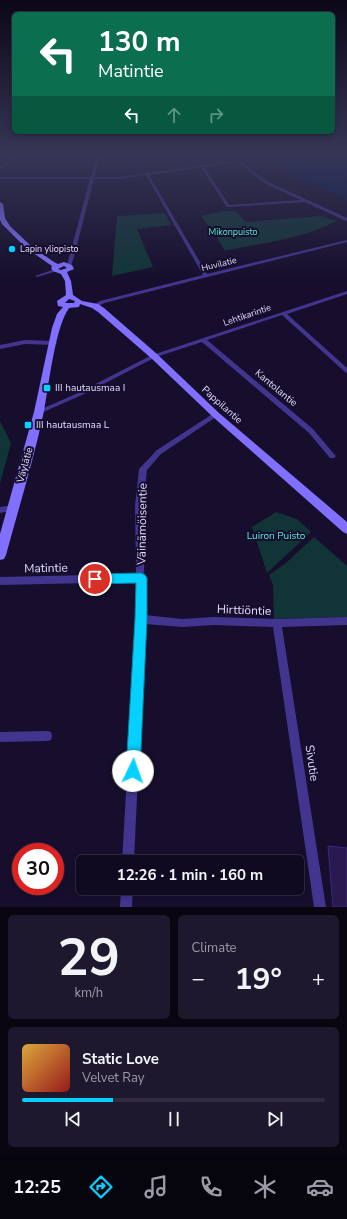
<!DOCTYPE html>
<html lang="en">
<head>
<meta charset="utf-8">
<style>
	body { margin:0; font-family:"Nunito Sans",sans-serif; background:#1e182e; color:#f1f3f6; height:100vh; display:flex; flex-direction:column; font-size:15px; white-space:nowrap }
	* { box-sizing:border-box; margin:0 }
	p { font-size:13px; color:#9c9aa5 }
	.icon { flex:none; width:22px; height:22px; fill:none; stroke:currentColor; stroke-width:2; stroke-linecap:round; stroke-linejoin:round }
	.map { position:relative; height:907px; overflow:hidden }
	.details { display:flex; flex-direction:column; gap:8px; padding:8px; background:#090612; flex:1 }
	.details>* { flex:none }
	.top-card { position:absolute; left:12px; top:12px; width:323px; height:122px; border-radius:6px; box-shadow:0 2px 6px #0003,0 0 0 1px #302b3f; background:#0b6e4f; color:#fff; overflow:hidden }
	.speed { position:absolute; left:12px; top:843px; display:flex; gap:8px; font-size:20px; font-weight:700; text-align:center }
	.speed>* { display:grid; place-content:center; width:52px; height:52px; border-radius:50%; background:#100a21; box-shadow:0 2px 6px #0003,0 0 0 1px #302b3f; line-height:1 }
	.speed .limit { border:6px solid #d22; background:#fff; color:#111 }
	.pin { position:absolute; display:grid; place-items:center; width:34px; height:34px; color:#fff; margin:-17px; border:2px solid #fff; border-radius:50%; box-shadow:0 1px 4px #0007 }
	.me { position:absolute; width:44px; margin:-22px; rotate:3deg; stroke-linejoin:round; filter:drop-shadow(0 0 3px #0008) }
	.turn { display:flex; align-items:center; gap:14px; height:84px; padding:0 20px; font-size:18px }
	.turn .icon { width:52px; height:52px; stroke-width:2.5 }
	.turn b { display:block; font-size:28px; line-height:34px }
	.lanes { display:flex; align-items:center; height:38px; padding:0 20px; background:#0003; justify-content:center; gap:20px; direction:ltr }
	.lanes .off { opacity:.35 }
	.big { font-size:30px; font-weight:700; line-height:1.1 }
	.details .card { flex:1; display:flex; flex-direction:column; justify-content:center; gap:6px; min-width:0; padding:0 14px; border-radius:6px; background:#1e182e }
	.details .dial { align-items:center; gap:0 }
	.dial b { font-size:52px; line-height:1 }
	.song { display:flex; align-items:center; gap:12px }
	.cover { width:48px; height:48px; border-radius:6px; background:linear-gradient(135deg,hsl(40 70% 55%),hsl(0 70% 35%)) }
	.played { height:4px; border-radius:2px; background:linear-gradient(90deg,#05d0ff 30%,#302b3f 30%) }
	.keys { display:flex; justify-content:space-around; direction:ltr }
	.heat { display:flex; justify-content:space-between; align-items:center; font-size:22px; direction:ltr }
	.details .tiles { flex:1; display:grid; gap:8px; grid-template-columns:1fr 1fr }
	.card:last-child { grid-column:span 2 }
	.trip { position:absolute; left:76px; top:855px; width:228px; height:40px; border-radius:6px; background:#100a21; box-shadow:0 2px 6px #0003,0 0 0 1px #302b3f; font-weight:700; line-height:40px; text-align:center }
	.tab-bar { display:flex; height:64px; justify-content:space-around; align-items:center; background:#06040d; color:#9c9aa5 }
	.tab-bar .icon { width:28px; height:28px }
	.tab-bar .current { color:#05d0ff }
	.tab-bar b { font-size:18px; color:#f1f3f6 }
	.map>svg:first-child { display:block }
</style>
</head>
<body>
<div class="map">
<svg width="347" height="907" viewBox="0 0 347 907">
	<rect width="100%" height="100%" fill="#160e2c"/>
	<g fill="#113537">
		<path d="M224,211h11l11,11 75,-6 15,5c-32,18 -76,22 -111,30l-9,-15 -15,-20z"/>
		<path d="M165,213l6,12 -34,4 16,38 -41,9 5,-60z"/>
		<path d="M0,421l11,22 -11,41z"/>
		<path d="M276,512l21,7 14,13 -44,41 -15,-46z"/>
		<path d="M314,537l33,29v51l-73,2 -1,-34 -4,-10 17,-12z"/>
	</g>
	<path fill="#05194e" d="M259,153h88v46l-63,-26 -16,-13v-3z"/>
	<path fill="#28194f" stroke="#41287d" d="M328,846l19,2v59h-14z"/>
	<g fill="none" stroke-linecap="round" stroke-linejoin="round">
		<g fill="#41358f" fill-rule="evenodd">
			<path d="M18,153h3l-21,17v-3z"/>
			<path d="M98,153h3l-7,24h25l80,-11 1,-2 2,1 38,-5 26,21 81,37v3h-1l-41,-19 -78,5 -26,-40 -52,8 58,99 140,-34v2l-243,61 -7,4h-4v-2l7,-4 103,-26 -57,-100 -27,4h-25l-21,81 -2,5 -2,1 -2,-1 23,-86h-90v-2h91zM238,162l26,21 37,17 -72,5 -25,-38z"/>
			<path d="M55,269l2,1v1l-20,6 -2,-1z"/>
			<path d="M347,291v3l-60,20 60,54v5l-2,-1 -63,-57 -75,25 106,89 21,25 2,2 -2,2h-4l-21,-25 -107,-91 -46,15 -74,38 -41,18 -2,1 -3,-2 1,-1 41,-18 74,-38z"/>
			<path d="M25,340l29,1 3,2 -3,2 -29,-1 -25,5v-4z"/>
			<path d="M214,413h4l1,2 -58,39 -14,16 -4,36 2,109 37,4 31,-2 64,2 70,-2v8l-65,2 44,280h-12l-41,-280 -60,-2 -31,2 -37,-3 -11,238h-12l14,-243v-37l-136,3v-8l136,-3 -1,-68 4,-37 18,-19z"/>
			<path d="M13,505l3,1 1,2 -1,2 -16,3v-6z"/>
			<path d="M47,731l4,1 1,4 -1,4 -4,1 -47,1v-10z"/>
			<path d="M121,888h12l-1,19h-12z"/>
		</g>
		<path fill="#8170ff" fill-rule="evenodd" d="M0,202l3,2 2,14 5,8 21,20 23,16 4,2 6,-2 8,3 2,4 -7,3 4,9 2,14 9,6 16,3 6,4 53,46 62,59 128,109v12l-4,-2 -130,-115 -62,-59 -53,-46 -6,-4 -12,-4 -1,3 -10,1c-14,20 -20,76 -25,103 -10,48 -25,96 -38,144l-2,4 -4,1v-26l34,-122 18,-84 5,-14 6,-7 -5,-1 -1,-5 9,-6 -1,-14 -4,-7 -8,-3 -2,-3 1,-2 -26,-18 -24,-24 -2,-4zM64,266l3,2 -6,2 -3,-1zM69,299l6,2 -1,2h-9z"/>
	</g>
	<linearGradient id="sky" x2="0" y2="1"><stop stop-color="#0c0818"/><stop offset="0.55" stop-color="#363656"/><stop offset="1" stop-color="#363656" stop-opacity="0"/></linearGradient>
	<rect width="347" height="280" fill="url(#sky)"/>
	<path fill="#05d0ff" stroke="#0387a6" d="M141,573l4,2 2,3v41l-7,152 -2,5 -5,2 -5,-2 -2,-5 9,-152 1,-36 -41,1 -4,-1 -1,-4 1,-3 4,-2z"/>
	<g fill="#05d0ff" stroke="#160e2c" stroke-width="1.5">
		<circle cx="12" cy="249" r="4"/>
		<rect x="43" y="384" width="8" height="8" rx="2"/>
		<rect x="24" y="421" width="8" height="8" rx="2"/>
	</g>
	<g text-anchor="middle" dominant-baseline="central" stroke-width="4" stroke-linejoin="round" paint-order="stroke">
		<g font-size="9" fill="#59ebd4" stroke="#160e2c">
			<text x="233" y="232">Mikonpuisto</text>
		</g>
		<g font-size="9" fill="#e1d9ff" stroke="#160e2c" text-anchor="start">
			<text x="20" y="249">Lapin yliopisto</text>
		</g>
		<g font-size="9" fill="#e1d9ff" stroke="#160e2c">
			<text transform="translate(219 264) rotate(-14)">Huvilatie</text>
			<text transform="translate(247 315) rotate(-19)">Lehtikarintie</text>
		</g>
		<g font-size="10" fill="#e1d9ff" stroke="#160e2c" text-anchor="start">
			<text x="55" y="388">III hautausmaa I</text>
			<text x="36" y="425">III hautausmaa L</text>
		</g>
		<g font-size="10" fill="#e1d9ff" stroke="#160e2c">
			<text transform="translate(276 388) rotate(40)">Kantolantie</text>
			<text transform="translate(222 405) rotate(42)">Pappilantie</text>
			<text transform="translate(25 465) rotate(-75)">Väylätie</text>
		</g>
		<g font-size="10" fill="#59ebd4" stroke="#160e2c">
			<text x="276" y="536">Luiron Puisto</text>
		</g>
		<g font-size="12" fill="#e1d9ff" stroke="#160e2c">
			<text transform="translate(142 524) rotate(-89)">Väinämöisentie</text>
			<text transform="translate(46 568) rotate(-1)">Matintie</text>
			<text transform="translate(244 610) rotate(2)">Hirttiöntie</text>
			<text transform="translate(312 763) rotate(82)">Sivutie</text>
		</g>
	</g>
</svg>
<div class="speed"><div class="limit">30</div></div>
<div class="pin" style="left:95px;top:579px;background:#d93025"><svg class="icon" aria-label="arrive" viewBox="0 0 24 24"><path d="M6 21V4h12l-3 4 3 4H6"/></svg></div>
<svg class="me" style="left:133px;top:771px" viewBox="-20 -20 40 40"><circle r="19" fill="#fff"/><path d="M0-13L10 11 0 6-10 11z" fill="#05d0ff"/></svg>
<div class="trip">12:26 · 1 min · 160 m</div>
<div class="top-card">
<div class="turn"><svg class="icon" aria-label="left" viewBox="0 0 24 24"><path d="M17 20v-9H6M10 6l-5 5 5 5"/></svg><div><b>130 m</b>Matintie</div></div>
<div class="lanes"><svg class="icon" aria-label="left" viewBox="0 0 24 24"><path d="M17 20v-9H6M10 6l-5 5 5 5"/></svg><svg class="icon off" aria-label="ahead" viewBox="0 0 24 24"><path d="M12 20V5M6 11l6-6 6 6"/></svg><svg class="icon off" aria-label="right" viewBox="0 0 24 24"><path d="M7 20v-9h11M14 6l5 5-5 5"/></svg></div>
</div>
</div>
<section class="details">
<div class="tiles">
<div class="card dial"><b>29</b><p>km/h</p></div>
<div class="card"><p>Climate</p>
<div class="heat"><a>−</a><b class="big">19°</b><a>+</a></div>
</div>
<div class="card">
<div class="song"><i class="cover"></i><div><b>Static Love</b><p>Velvet Ray</p></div></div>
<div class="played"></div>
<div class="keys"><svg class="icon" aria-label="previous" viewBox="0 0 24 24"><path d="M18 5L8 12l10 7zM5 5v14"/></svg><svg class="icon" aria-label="pause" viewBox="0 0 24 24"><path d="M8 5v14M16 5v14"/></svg><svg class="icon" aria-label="next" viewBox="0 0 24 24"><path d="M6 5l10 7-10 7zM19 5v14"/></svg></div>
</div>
</div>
</section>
<nav class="tab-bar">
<b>12:25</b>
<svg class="icon current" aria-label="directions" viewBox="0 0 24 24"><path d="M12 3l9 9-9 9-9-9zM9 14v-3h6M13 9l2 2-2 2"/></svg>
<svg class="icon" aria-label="music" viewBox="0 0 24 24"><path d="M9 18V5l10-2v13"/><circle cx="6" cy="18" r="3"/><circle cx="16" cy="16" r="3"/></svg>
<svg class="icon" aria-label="phone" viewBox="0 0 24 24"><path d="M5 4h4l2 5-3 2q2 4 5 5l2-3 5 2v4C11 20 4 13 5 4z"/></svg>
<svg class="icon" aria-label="climate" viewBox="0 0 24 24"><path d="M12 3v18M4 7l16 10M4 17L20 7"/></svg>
<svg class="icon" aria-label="car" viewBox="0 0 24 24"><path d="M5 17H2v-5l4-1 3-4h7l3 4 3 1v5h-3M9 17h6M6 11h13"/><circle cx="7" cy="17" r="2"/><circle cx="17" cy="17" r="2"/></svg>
</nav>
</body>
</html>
